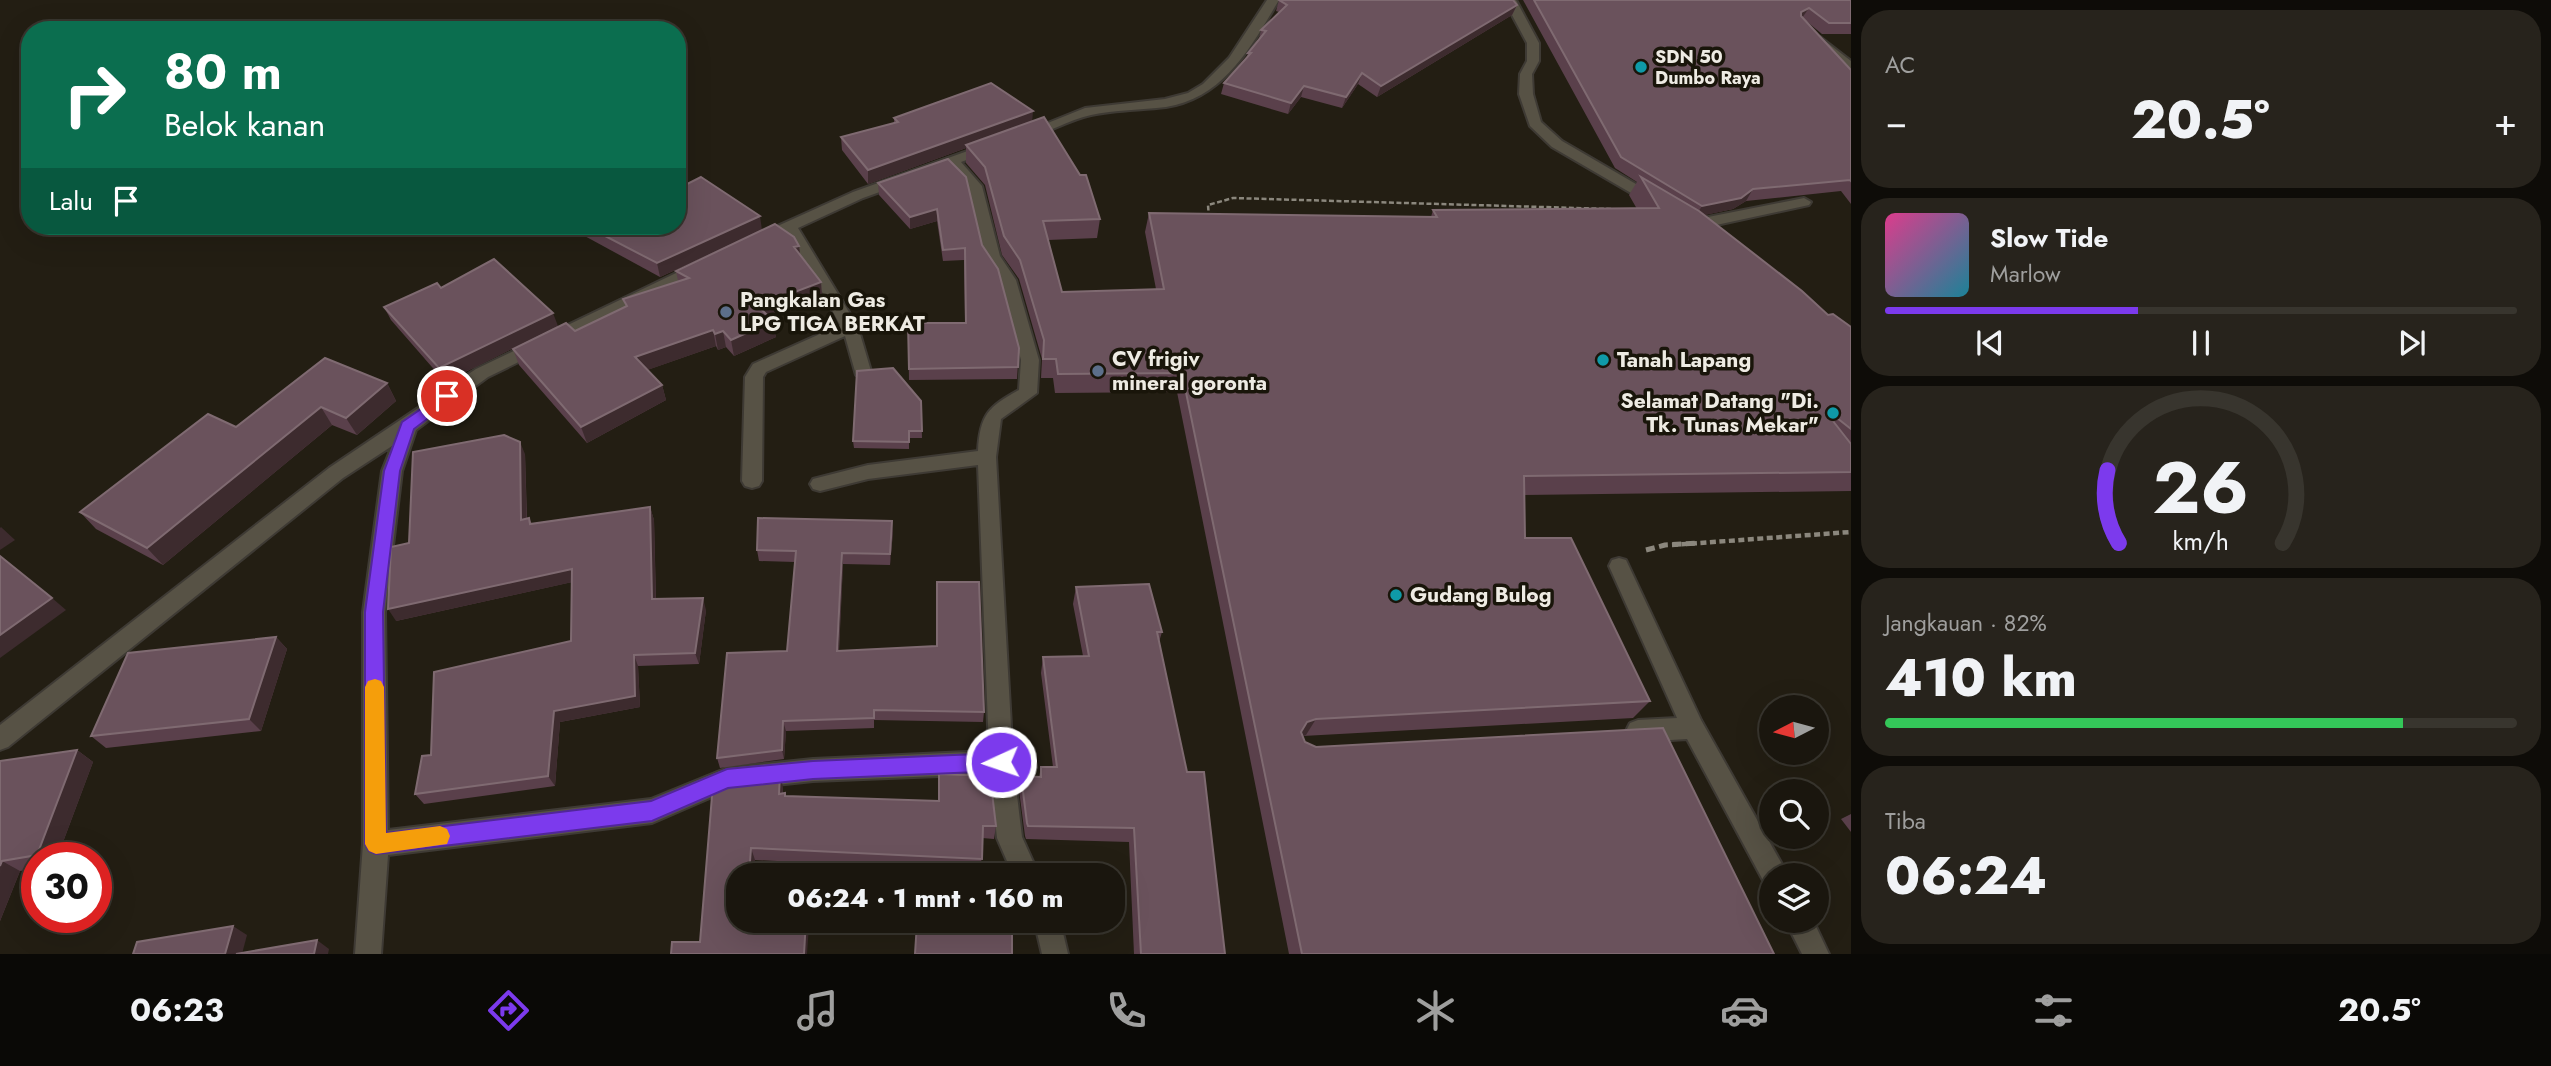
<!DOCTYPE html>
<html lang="id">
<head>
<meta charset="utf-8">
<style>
	body { margin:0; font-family:Jost,sans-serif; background:#27231c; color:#f1f3f6; height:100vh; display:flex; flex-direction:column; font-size:26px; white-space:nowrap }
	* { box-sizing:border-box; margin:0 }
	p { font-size:23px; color:#9f9f9e }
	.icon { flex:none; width:38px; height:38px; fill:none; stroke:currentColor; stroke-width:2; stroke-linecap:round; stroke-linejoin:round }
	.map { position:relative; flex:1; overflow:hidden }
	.side { display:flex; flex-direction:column; gap:10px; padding:10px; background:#0e0c08; width:700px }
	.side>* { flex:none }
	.hud { position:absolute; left:21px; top:21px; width:665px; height:214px; border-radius:28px; box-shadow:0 7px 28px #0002,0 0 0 2px #38352e; background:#0b6e4f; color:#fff; overflow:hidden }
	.needle { width:46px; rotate:264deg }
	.controls { position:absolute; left:1759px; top:695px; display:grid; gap:14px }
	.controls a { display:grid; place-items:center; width:70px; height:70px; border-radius:50%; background:#1a160e; box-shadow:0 7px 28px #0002,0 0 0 2px #38352e; font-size:35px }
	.speed { position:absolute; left:21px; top:842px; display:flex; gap:14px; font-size:35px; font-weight:700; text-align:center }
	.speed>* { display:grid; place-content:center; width:91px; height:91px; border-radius:50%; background:#1a160e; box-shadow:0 7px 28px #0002,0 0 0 2px #38352e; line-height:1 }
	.speed .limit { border:10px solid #d22; background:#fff; color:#111 }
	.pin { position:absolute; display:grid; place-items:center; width:60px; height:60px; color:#fff; margin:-30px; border:4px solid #fff; border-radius:50%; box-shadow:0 2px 7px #0007 }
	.me { position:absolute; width:77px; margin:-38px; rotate:267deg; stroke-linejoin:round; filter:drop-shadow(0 0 5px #0008) }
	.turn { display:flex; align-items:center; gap:24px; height:147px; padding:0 28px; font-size:32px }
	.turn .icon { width:91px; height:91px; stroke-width:2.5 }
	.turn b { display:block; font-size:49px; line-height:60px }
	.then { display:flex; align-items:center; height:66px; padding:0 28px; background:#0003; gap:14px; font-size:26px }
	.big { font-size:52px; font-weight:800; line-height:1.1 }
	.side .tile { flex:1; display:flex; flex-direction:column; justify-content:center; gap:10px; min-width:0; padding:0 24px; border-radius:28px; background:#27231c }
	.side .dial { align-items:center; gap:0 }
	.dial svg { height:182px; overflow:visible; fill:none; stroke:#38352e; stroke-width:7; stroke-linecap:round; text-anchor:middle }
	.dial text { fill:#f1f3f6; stroke:none }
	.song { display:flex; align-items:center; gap:21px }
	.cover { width:84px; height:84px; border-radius:10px; background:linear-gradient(135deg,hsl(330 70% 55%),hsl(190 70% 35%)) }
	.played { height:7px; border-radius:4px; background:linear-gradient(90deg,#7c3aed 40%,#38352e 40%) }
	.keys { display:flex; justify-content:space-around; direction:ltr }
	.heat { display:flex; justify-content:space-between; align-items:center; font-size:38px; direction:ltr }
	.charge { height:10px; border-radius:5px; background:linear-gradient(90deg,#34c759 82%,#38352e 0) }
	.trip { position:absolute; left:726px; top:863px; width:399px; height:70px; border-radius:28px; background:#1a160e; box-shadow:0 7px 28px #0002,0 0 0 2px #38352e; font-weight:800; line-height:70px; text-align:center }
	.menu { display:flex; height:112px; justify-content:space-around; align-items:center; background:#0a0906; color:#9f9f9e }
	.menu .icon { width:49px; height:49px }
	.menu .current { color:#7c3aed }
	.menu b { font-size:32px; color:#f1f3f6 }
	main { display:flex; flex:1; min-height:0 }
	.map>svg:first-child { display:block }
</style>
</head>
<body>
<main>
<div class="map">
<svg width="1851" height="954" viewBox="0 0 1851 954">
	<rect width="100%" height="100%" fill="#231e13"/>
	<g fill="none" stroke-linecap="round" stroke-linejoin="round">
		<defs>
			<g id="service">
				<path d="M1804,198l7,4 -2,3 -116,25 -8,-5 8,-5z"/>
				<path d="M1619,558l7,2 75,160 82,146 4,9h-16v12l-6,-3 -78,-145 -49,3 -8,-3 -4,-8 4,-8 8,-3 39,-2 -68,-152 3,-6z"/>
				<path d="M1785,920h28l16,34h-27z"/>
			</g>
			<g id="minor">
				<path d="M1267,0h12c-28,47 -55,98 -113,107 -25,3 -51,3 -75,8 -23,5 -43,18 -66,24l-7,-4 67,-27 80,-9 23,-6 15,-9 26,-26z"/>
				<path d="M1504,0h12l23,43v18l-7,13 1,20 8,28 21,19 98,57 2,3 -2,3h-10l-98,-57 -22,-21 -11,-32 1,-20 7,-13v-18z"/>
				<path d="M1820,37l31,24v10l-35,-27v-6z"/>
				<path d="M990,143l7,4 -2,3 -34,12 21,24 18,70 16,24 23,80 -2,33 -36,26 -5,38 17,305 9,75 17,38h-26l-16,-37 -7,-64 -177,7 -85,9 -76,33 -264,32 -7,99h-26l8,-110v-232l19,-141 10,-25 -49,32 -335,269 -8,3v-25l329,-257 147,-99 223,-107 8,5 -2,3 -217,107 -72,53 -14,41 -17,141 3,218 263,-31 76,-31 86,-9 176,-8 -11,-286 -110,14 -48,12 -7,-2 -3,-5 3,-5 55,-14 110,-14c2,-36 10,-44 41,-61l2,-30 -21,-80 -16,-24 -16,-69 -19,-20 -86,31 -65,30 60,99 13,44 -9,6 -6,-2 -11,-39 -79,36 -3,5 -1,104 -3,5 -7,2 -7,-2 -3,-5 3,-104 8,-13 87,-39 -26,-48 -28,-44 -23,10h-10l-3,-3 3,-3 100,-45z"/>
				<path d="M1034,920h26l8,34h-26z"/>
			</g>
		</defs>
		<use href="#service" stroke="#3e3a34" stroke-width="4"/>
		<use href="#minor" stroke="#3e3a34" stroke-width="4"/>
		<path stroke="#8b877d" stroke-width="2.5" stroke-dasharray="5 2.5" stroke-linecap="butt" d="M1209,218l-1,-13 25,-7 378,11"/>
		<path stroke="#8b877d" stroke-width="4.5" stroke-dasharray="6 3.5" stroke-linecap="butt" d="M1672,545l179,-13"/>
		<path stroke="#8b877d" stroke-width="5" stroke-dasharray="9 4.5" stroke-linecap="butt" d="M1646,550l19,-5 32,-2"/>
		<use href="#service" fill="#575245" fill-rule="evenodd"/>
		<use href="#minor" fill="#575245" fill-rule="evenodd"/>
	</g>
	<g fill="#5a404b">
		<path d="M1279,0l238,5 -5,10 -135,82 -19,-13 -16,24 -41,-11 -13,17 -67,-20 3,-11 22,-24 2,-6 11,-14 2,-9 18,-18 -3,-1z"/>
		<path d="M1523,0h328v34h-29l-17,-14 46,50v134l-10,-13 -95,10 -13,8 -29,6 124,100 23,12v164l-327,4 1,43 125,163 -17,17 -330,18 2,6 469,212h-485l-112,-562 -122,1 -2,-15h-12l1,-19 -23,-80 -17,-24 -17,-70 -19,-22v-15l-98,36 -26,-34 -1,-13 53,-14v-5l138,3 68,98 -3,19 -49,2 14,52 94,-3 -11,-57 4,-19 282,4 2,-7 204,-1 -8,-14 8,-13 -22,-14z"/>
		<path d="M948,159l34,86 37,103 -2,31 -108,1 -1,-57h57l-1,-63 -21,1 -6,-40 -27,8 -31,-34 -1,-12z"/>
		<path d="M569,226h108l85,4 -102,47 -90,-49z"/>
		<path d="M799,246l1,9 21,27 1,16 -52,20 6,19 -42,19 -8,-9 -8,3 -2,-4 -69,24 15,15 4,15 -79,43 -68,-78 -6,-16 62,-18 51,-25 -3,-7 55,-18 -2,-10z"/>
		<path d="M441,288l117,38 -113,56 -54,-62 -7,-13z"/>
		<path d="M387,383l9,18 -39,34 -25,-10 -169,140 -67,-36 -16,-17 156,-85z"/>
		<path d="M921,401l1,37h-13v11l-55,-1 -1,-7z"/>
		<path d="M525,454l2,64h2l3,6 118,-17 4,13 2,79 50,11 -7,54 -61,2 2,41 -80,15 -5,64 -131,18 -9,-10 16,-39 140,-114 1,-59 -176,39 13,-78z"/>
		<path d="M893,532l-3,33 -47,-1 -4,87 145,61 -1,10 -109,-2v8l-88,3 -2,28 -64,9 -3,-10 70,-107 8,-89 -36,-1 -2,-11z"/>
		<path d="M1076,587l86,45 -3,10 66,312h-91l-5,-112 -103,-3 -1,-3 -6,-46 2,-14 18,1 2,-10h12l-12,-94 2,-16 40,-1 -10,-52z"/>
		<path d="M276,637l11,12 -26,82 -155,17 -15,-12z"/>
		<path d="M77,750l16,12 -36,96h-20v10l-17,3 -20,50v-160z"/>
		<path d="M783,787v7l3,2 210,30 -2,13 -12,-1 -1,33 -226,-11 -17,60h70l1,6 -109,16z"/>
		<path d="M1851,814v18l-10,-13z"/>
	</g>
	<g fill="#3d2b2e">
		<path d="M1517,5l-5,10 -135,82 4,-11z"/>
		<path d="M1809,8l-7,10 -7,5 6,-11z"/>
		<path d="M1362,73l-4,11 -16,24 4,-11z"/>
		<path d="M1304,86l-3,11 -13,17 3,-11z"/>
		<path d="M1033,111l-1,13 -66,21v3l-98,36v-14z"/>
		<path d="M1753,189l-7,12 -13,8 -38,8 7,-11z"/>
		<path d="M937,209v12l-27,8v-12z"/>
		<path d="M760,216l2,14 -102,47 -3,-14z"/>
		<path d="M799,246l2,16 -7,-15z"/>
		<path d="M821,282l1,16 -61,24 -3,-16z"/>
		<path d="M553,313l5,13 -113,56 -6,-14z"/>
		<path d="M773,321l3,16 -42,19 -3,-16z"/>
		<path d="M713,330l3,16 -77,27 -4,-16z"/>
		<path d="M723,331l3,16 -8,3 -3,-16z"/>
		<path d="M387,383l9,18 -39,34 -11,-17z"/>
		<path d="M662,385l4,15 -79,43 -6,-16z"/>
		<path d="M321,407l11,18 -169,140 -16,-17z"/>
		<path d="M520,442l5,12 2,78 -6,-12z"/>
		<path d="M650,507l4,13 2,91 -4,-12z"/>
		<path d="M892,521l1,11 -3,33v-11z"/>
		<path d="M1,527l14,13 -15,10v-22z"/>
		<path d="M842,553l1,11 -5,98 -1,-11z"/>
		<path d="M572,569l5,12 -181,40 -8,-12z"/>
		<path d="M52,598l14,12 -66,48v-23z"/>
		<path d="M703,598l3,12 -7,54 -4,-11z"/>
		<path d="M276,637l11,12 -26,82 -12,-12z"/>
		<path d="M634,655l4,11 2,41 -80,15 -5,64 -7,-10 6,-65z"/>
		<path d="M1316,719l-10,16 -9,4 10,-17z"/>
		<path d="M783,721l3,10 -2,28 -2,-9z"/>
		<path d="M77,750l16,12 -36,96h-16l-4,-3z"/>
		<path d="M780,774l3,13 -1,20 -3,-13z"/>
		<path d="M751,848l4,12 -1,15h-5z"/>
		<path d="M2,861l18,10 -20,50v-55z"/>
		<path d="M806,920h2l1,6 -2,28h-3z"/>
		<path d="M233,926l14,9 -5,19h-17z"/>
		<path d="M317,940l12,9 -1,5h-14z"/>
	</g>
	<g fill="#6a525c" stroke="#7f6a71" stroke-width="2">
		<path d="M1279,0h234l4,5 -136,81 -19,-13 -16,24 -42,-11 -13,17 -67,-20 27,-30h-3l18,-22 -5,-1 26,-25z"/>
		<path d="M1534,0h317v23h-22l-20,-15 -8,4v4l50,54v111l-1,-1 -97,9 -12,9 -39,8 -81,-49z"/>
		<path d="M991,83l42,28 -165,59 -27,-33 57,-15 -4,-4z"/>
		<path d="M1044,117l36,58h6l14,44 -57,2 19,71 102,-3 -15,-76 288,4 -4,-7 226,-2 -18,-31 58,34 103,80 26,24 5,-1 18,13v102l-14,-11 -4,3 18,23v28l-327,4 1,62h46l79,163 -334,18 -9,3 -6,10 4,10 11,5 347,-19 111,226h-472l-120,-581 -124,1 -2,-15h-13l1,-19 -24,-80 -16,-24 -19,-69 -19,-22z"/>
		<path d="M948,159l18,18 16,68 16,24 21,79 -1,19 -109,2 -1,-46h58l-1,-75 -22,2 -6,-41 -27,8 -32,-34z"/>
		<path d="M701,177l59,39 -103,47 -71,-37h91v-37z"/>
		<path d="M775,224l19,13 5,9 -5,1 27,35 -63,24 15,15 -42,19 -8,-9 -8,3 -2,-4 -78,27 27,28 -81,42 -68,-78 53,-26 9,8 52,-25 -4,-7 66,-21 -13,-7z"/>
		<path d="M494,259l59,54 -114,55 -55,-61 53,-24 4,5z"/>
		<path d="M325,358l62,25 -41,35 -25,-11 -174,141 -67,-36 128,-98 28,13z"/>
		<path d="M893,368l28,33 1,30h-13v11l-56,-1 4,-70z"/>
		<path d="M504,435l16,7 1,78 8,-2 1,6 120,-17 2,92 51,-1 -8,55 -61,2 1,41 -81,15 -6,65 -133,18 7,-38 9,-1 3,-83 137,-31 1,-72 -184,40 3,-62 18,-4 4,-91z"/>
		<path d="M758,518l134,3 -2,33 -48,-1 -5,98 100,-5v-64h42l5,130 -110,-2v8l-91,3 -1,29 -65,8 10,-105 60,-2 9,-100 -39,-1z"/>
		<path d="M0,556l52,42 -52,37z"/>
		<path d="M1149,584l13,48h-5l30,140h17l21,182h-84l-7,-126 -106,-2 -1,-3 -6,-47 20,1v-10h16l-14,-110 46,-1 -13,-69z"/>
		<path d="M276,637l-27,82 -158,17 37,-83z"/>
		<path d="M77,750l-40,105 -35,6 -2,5v-105z"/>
		<path d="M780,774l-1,20 6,-1v3l154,5v-27l51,2 6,50h-13l-1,33 -231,-11 -2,27h-11v45h68l-2,34h-133l1,-12h28l13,-158 11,-5z"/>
		<path d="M917,923l95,6v25h-97z"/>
		<path d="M233,926l-8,28h-92l4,-12z"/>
		<path d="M317,940l-3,14h-78z"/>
	</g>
	<path fill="#7c3aed" stroke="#51269a" stroke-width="2" d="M447,391l5,2 3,3 -3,4 -38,29 -14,42 -17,141 3,221 265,-32 76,-32 86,-8 188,-8 7,2 3,7 -3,6 -7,3 -188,8 -85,9 -76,33 -276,33 -7,-3 -4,-7v-232l19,-141 18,-49z"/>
	<path fill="#f59e0b" d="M375,679l6,2 3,6 2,146 54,-7 7,3 3,7 -3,8 -71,10 -7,-3 -4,-7v-157l3,-6z"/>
	<g fill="#0f9aa8" stroke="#19150a" stroke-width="2.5">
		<circle cx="1641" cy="67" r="7"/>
		<circle cx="1603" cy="360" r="7"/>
		<circle cx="1833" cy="413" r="7"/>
		<circle cx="1396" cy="595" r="7"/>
	</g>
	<g fill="#5c6f8a" stroke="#19150a" stroke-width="2.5">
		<circle cx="726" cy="312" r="7"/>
		<circle cx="1098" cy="371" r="7"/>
	</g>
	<g text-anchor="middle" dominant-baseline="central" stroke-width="7" stroke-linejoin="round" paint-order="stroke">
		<g font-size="18" font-weight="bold" fill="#eeebe3" stroke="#19150a" text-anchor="start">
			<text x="1655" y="57">SDN 50<tspan x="1655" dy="21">Dumbo Raya</tspan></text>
		</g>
		<g font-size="21" font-weight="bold" fill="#eeebe3" stroke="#19150a" text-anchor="start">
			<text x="740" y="300">Pangkalan Gas<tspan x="740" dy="24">LPG TIGA BERKAT</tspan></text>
			<text x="1112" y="359">CV frigiv<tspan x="1112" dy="24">mineral goronta</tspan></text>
			<text x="1617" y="360">Tanah Lapang</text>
			<text x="1819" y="401" text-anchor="end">Selamat Datang "Di.<tspan x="1819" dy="24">Tk. Tunas Mekar"</tspan></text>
			<text x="1410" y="595">Gudang Bulog</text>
		</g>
	</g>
</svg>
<div class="controls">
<a><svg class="needle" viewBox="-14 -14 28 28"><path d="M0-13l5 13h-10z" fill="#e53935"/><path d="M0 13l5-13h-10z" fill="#9f9f9e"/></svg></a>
<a><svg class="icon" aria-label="search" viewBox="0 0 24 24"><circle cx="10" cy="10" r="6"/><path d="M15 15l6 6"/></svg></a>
<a><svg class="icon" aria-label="layers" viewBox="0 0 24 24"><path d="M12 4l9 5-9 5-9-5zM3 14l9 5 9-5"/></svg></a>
</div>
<div class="speed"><div class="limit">30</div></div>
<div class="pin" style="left:447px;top:396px;background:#d93025"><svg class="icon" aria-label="arrive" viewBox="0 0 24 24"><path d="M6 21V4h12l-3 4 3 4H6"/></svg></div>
<svg class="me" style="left:1001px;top:762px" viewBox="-20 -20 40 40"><circle r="17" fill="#7c3aed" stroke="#fff" stroke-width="3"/><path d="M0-11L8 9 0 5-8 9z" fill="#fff"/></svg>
<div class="trip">06:24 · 1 mnt · 160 m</div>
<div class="hud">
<div class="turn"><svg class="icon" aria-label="right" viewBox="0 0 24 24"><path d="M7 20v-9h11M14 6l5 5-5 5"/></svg><div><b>80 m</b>Belok kanan</div></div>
<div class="then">Lalu<svg class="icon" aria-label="arrive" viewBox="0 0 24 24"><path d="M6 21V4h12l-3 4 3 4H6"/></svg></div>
</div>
</div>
<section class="side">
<div class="tile"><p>AC</p>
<div class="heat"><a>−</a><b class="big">20.5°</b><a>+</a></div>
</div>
<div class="tile">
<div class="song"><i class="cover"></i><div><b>Slow Tide</b><p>Marlow</p></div></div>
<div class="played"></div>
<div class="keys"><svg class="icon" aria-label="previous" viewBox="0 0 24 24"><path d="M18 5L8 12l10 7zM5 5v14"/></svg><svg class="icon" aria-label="pause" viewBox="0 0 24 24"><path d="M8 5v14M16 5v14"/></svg><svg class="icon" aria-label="next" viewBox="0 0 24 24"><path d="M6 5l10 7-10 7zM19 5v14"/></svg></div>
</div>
<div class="tile dial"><svg viewBox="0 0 100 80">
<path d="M14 69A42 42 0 1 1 86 69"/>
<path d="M14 69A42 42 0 0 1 9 37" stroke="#7c3aed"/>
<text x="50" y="56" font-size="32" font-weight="700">26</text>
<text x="50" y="72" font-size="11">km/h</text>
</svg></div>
<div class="tile"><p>Jangkauan · 82%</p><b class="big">410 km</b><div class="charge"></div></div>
<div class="tile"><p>Tiba</p><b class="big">06:24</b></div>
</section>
</main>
<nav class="menu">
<b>06:23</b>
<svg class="icon current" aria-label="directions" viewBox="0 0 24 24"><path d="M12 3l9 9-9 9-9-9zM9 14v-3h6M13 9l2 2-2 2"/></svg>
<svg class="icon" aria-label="music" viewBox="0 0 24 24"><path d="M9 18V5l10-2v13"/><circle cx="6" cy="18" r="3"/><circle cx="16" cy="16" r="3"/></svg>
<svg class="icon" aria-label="phone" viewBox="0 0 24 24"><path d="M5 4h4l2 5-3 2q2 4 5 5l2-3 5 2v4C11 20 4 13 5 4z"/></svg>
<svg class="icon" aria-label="climate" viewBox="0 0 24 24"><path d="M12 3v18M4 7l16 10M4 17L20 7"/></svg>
<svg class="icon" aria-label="car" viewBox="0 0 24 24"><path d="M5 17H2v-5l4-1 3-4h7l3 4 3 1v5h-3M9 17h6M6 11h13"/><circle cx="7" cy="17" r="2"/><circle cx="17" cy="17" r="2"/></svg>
<svg class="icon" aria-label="filters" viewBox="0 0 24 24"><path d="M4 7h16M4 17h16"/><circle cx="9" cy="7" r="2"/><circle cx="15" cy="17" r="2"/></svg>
<b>20.5°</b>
</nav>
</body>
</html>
